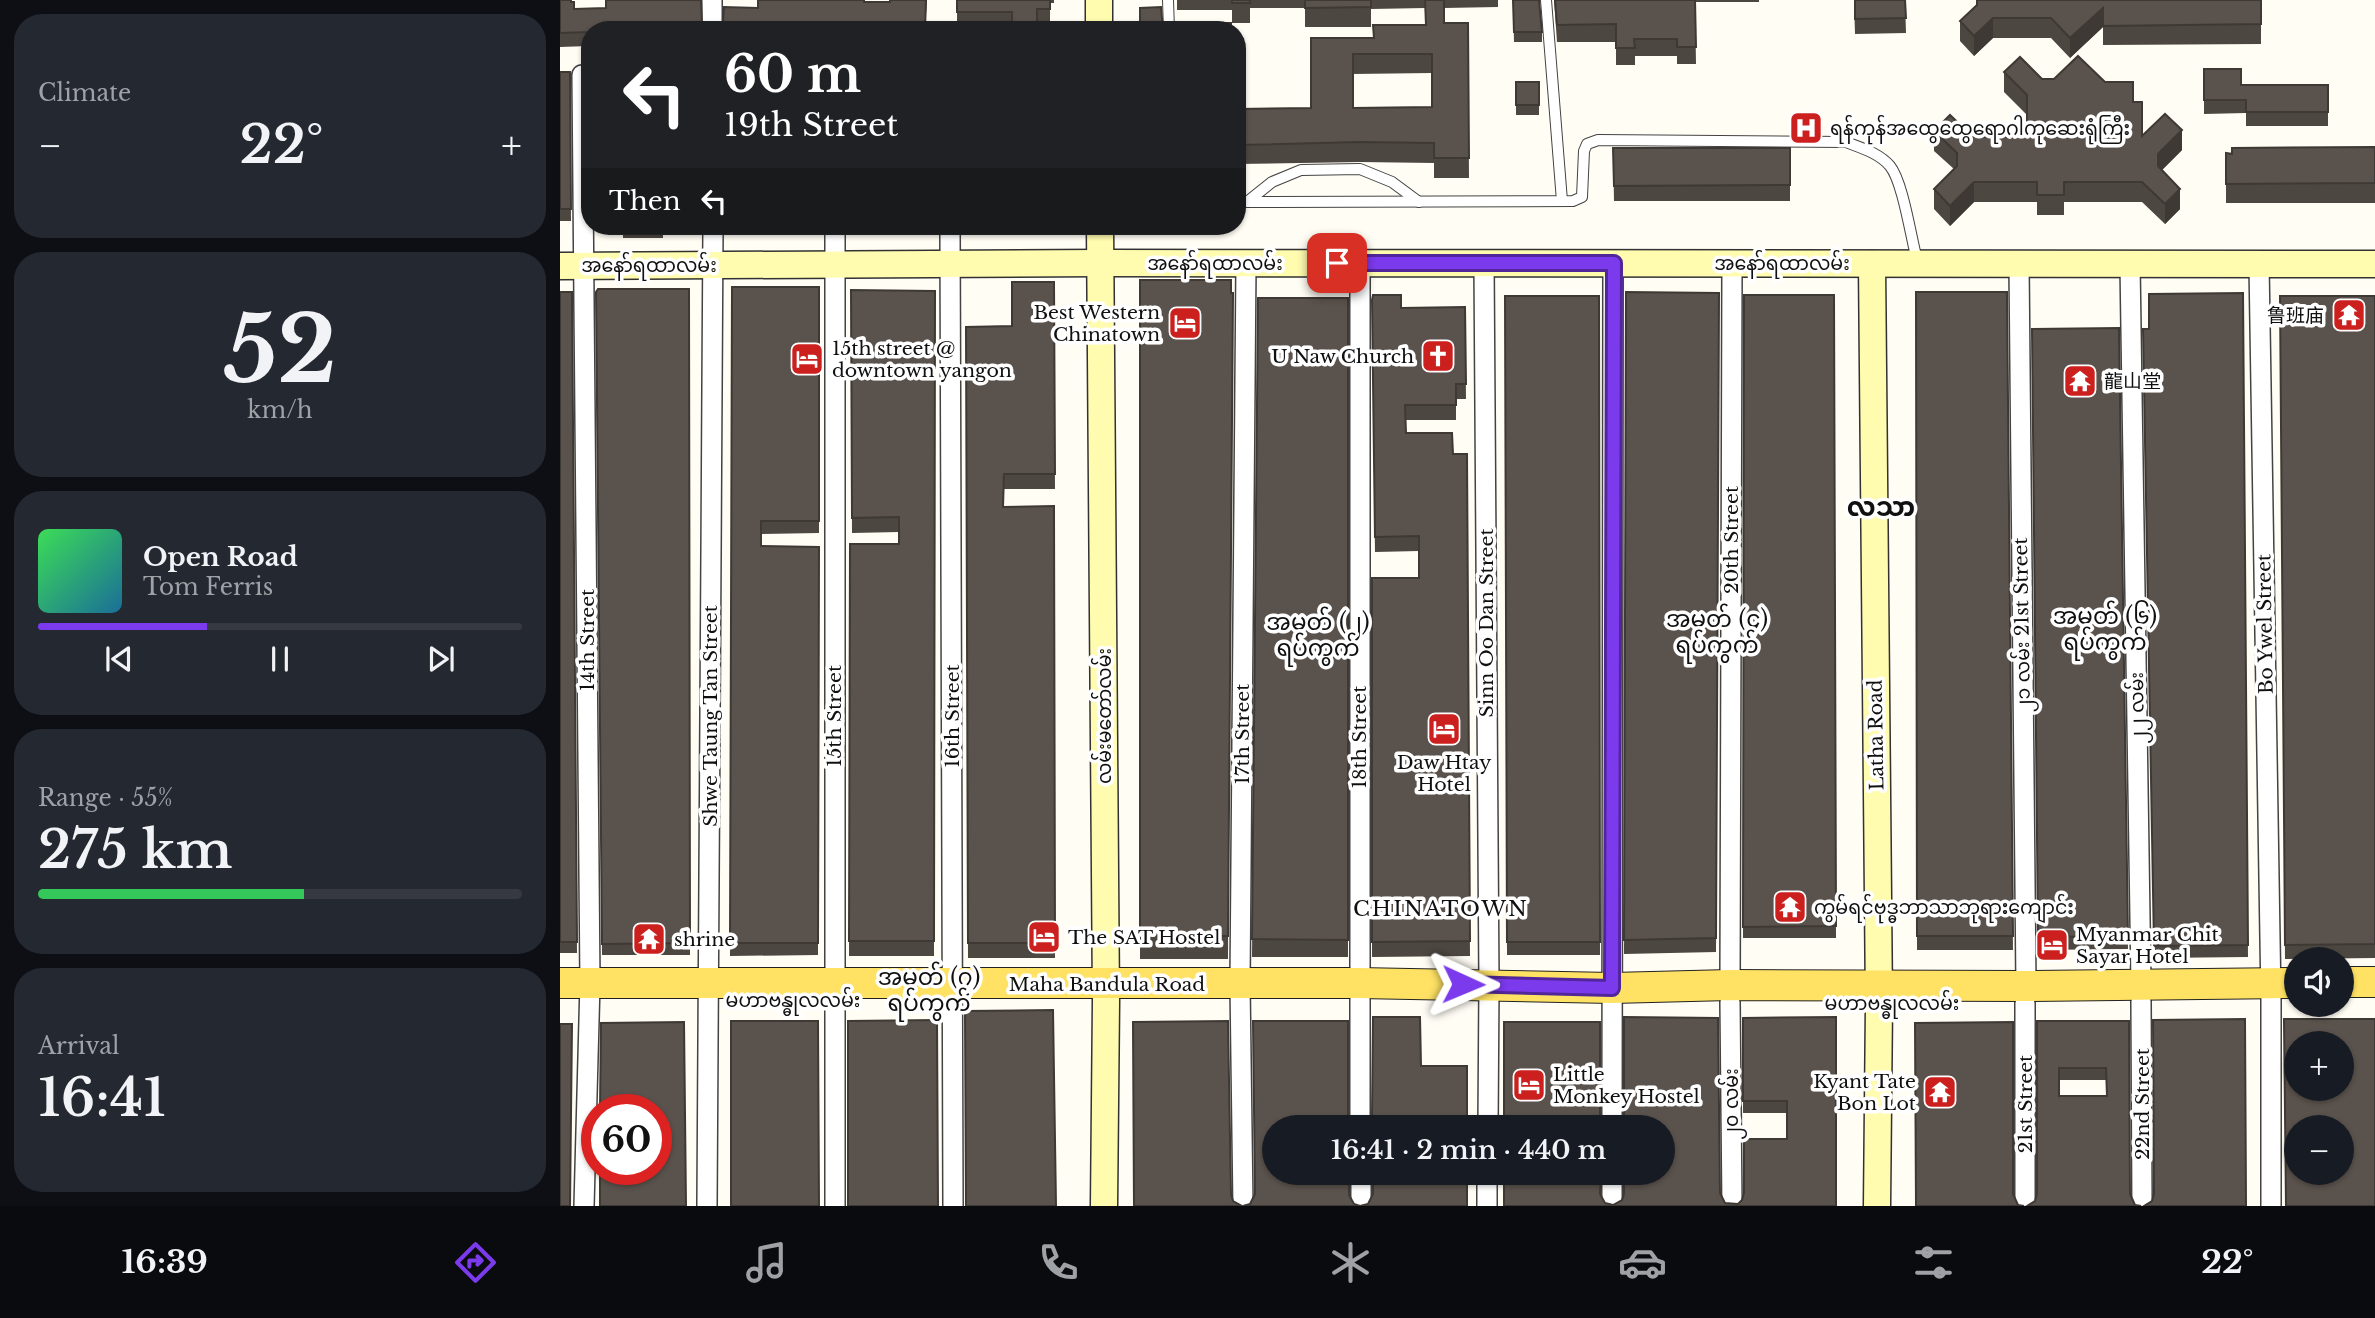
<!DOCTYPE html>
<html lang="en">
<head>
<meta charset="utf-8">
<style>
	body { margin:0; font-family:"Libre Baskerville","Noto Sans SC","Noto Sans Myanmar",serif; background:#242831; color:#f1f3f6; height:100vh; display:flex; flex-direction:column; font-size:26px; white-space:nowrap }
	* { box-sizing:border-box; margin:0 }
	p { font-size:23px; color:#9ea1a6 }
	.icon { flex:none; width:38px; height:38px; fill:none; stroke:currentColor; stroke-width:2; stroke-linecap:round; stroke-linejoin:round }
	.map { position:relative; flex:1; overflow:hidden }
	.sheet { display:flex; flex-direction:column; gap:14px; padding:14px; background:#0d0f14; width:560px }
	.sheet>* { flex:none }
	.banner { position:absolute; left:21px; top:21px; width:665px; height:214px; border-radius:28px; box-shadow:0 2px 5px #0004; background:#202124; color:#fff; overflow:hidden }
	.controls { position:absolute; left:1724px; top:947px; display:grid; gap:14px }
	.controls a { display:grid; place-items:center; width:70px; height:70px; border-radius:50%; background:#171b24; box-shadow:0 2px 5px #0004; font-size:35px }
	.speed { position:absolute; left:21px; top:1094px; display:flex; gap:14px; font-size:35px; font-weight:700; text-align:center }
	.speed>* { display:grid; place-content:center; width:91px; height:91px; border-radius:50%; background:#171b24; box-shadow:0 2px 5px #0004; line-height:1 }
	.speed .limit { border:10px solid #d22; background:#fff; color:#111 }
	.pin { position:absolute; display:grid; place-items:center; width:60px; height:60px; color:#fff; margin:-30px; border-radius:14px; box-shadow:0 4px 10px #0006 }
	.me { position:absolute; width:77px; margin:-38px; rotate:91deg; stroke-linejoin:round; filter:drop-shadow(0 0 5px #0008) }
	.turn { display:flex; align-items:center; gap:24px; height:147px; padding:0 28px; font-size:32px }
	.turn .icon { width:91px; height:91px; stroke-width:2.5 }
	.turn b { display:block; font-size:49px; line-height:60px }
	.then { display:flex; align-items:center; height:66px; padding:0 28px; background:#0003; gap:14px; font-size:26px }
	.big { font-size:52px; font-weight:600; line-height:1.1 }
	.sheet .card { flex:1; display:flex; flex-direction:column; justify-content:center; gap:10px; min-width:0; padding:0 24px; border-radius:28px; background:#242831 }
	.sheet .dial { align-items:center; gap:0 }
	.dial b { font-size:91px; line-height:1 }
	.song { display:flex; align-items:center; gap:21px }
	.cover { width:84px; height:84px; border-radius:10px; background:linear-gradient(135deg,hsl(130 70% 55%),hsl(200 70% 35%)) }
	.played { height:7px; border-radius:4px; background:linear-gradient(90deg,#7c3aed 35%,#363941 35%) }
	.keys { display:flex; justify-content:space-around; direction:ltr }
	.heat { display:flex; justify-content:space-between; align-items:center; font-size:38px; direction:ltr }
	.charge { height:10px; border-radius:5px; background:linear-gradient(90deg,#34c759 55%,#363941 0) }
	.trip { position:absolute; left:702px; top:1115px; width:413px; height:70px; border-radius:35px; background:#171b24; box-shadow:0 2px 5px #0004; font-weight:600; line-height:70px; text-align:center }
	.menu { display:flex; height:112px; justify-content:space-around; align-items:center; background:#090b0e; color:#9ea1a6 }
	.menu .icon { width:49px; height:49px }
	.menu .current { color:#7c3aed }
	.menu b { font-size:32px; color:#f1f3f6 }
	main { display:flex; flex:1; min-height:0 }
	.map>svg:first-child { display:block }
</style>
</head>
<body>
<main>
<section class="sheet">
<div class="card"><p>Climate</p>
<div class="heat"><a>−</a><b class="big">22°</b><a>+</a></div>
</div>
<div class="card dial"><b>52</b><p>km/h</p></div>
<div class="card">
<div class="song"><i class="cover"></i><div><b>Open Road</b><p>Tom Ferris</p></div></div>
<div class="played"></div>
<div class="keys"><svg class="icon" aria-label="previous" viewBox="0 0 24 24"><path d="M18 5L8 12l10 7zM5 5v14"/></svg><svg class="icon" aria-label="pause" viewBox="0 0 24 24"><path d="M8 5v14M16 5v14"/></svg><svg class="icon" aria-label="next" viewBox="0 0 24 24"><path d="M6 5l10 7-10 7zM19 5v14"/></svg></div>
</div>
<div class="card"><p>Range · 55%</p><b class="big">275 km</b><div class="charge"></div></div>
<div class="card"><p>Arrival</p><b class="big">16:41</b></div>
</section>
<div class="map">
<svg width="1815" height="1206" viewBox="0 0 1815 1206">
	<rect width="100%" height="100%" fill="#fffdf4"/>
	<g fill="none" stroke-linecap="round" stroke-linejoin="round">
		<defs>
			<g id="service">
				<path d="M608,0l1,30"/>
				<path d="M986,0l16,201"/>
				<path d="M677,202l336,-1 9,-4 2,-46 3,-7 11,-4 248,2c15,6 33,11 44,24 13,16 21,72 27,94"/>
				<path d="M687,202l25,-20 29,-12 59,-1 32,13 27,20"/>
			</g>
			<g id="minor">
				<path d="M152,0v30"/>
				<path d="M22,75l8,908 -6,223"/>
				<path d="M390,226l3,980"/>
				<path d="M924,263l5,721 -1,143"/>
				<path d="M1459,264l7,722"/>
				<path d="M1570,264l11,720"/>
				<path d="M1699,264l12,736v206"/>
				<path d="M1170,985l2,-722"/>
				<path d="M1581,1001l1,205"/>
				<path d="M1170,1002l2,204"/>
				<path d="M800,1127v-864"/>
				<path d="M1052,1127l1,-864"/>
				<path d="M801,1172v34"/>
				<path d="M1052,1172v34"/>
				<path d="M147,1206l6,-980"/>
				<path d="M275,1206v-980"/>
				<path d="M683,1206l-3,-222 6,-721"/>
				<path d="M927,1206v-34"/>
				<path d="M1465,1206v-203"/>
			</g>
			<g id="secondary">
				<path d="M539,30v-30"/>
				<path d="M540,226l6,775 -2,205"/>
				<path d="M1312,264l7,740 -2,202"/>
				<path d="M0,266l540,-3 1275,1"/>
			</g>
			<g id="primary">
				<path d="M1782,982h33"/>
				<path d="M0,983h799l253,5 118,-3 296,1 270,-3"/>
			</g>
		</defs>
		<use href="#service" stroke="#434343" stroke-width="12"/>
		<use href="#minor" stroke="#434343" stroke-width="22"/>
		<use href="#secondary" stroke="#323232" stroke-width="29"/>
		<use href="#primary" stroke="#212121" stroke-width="32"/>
		<use href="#service" stroke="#fff" stroke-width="10"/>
		<use href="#minor" stroke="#fff" stroke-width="19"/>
		<use href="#secondary" stroke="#fffbaf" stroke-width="26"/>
		<use href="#primary" stroke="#ffe264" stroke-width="30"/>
	</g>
	<g fill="#4d4741" fill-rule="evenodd">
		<path d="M0,0l14,9 128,14 9,6 8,-2 39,-19 106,-6h26v-2h37l-2,30h-335v37l-1,-2v-19l-29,1z"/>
		<path d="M397,0h97v3h-4v20h-13l-25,3h-55z"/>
		<path d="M617,0h321v7l-54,1v15h24l1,155h-35v-15l-74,-1 -123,2v-55l74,-1v-70h63l52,-13 -1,-17 -54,1v18h-66v-19h-55v15h-18v-13h-55zM872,73v34l-79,1v-34z"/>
		<path d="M953,0l29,32v10h-28z"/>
		<path d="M994,0h205v2h-64l1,62h-19v-8h-42v9h-19v-23h-59z"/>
		<path d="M1294,0h51l1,33 -51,1z"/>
		<path d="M1701,0v44l-158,1v-18l-33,31 -19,-20h-58l-19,18 -14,-15v-20l17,-16z"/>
		<path d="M1644,69l37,16h87v41h-82v-13l-42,1z"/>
		<path d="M0,72h10l1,149h-11z"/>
		<path d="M1444,72l38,7 63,3 28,20 9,34 40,14 -20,20 18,39 -15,15 -23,-22h-78v13h-27v-13h-63l-24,24 -16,-17v-20l20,-20 -20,-18v-20l39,6h54v-22l-23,-23z"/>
		<rect x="956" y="82" width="23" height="33"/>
		<path d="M1815,147v56h-149v-50z"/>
		<path d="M1053,148h177v53h-176z"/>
		<rect x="63" y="226" width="40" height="12"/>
		<path d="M580,280h91l-3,679h-88z"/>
		<path d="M494,282l1,207h-51v18l50,-1 1,452h-87l-2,-631 46,-1z"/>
		<path d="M172,287h87v246l-58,1v12l58,1 -1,408 -88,1z"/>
		<path d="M129,289l1,666h-88l-6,-663z"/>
		<path d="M291,290l84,1 -1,665h-85l1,-412h49v-12l-47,1z"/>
		<path d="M0,292h12l5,661h-17z"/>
		<path d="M1066,292l93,1 -3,659 -92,2z"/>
		<path d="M1356,292h91l6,658h-96z"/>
		<path d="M1683,293l5,664 -94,1 -11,-617 6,-12z"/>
		<path d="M1184,295h90l2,643h-93z"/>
		<path d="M945,296h94l1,659h-93z"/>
		<path d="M1720,296h95v662l-90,1z"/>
		<path d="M698,298h90v659h-96z"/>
		<path d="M905,307l1,92h-10v21h-51l1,13 47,21h14l3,502 -98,1v-379h47v-27l-44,1 -3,-237 29,-7z"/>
		<path d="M1559,328l9,621 -90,1 -6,-621z"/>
		<path d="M1064,1017l94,1 2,175 5,10 13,1 4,-4 2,-7v-54h43v-26h-44v-95l93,-1v189h-332v-34h97l-1,23 5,8 8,2 9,-5 2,-6v-22h38v-45h-158v-105h96v92l5,10 8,2 9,-5 2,-7z"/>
		<path d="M1477,1021h92l1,173 5,11 -100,-4 2,-7zM1499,1080h47v16h-47z"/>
	</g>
	<g fill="#3f3935">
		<path d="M1543,8v19l-33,31v-20z"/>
		<path d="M1433,18v20l-19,18v-20z"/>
		<path d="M1622,130v20l-24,24v-20z"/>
		<path d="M1414,182v20l-24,24v-20z"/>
		<path d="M1620,189v20l-15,15v-20z"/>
	</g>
	<g fill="#5a524c" stroke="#3f3935" stroke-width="2" fill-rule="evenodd">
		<path d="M0,0h11v2h3v7l32,-1v-8h95l1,23 9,6 8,-2 4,-5 1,-15 34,1v-8h106v2h26v-2h36l-1,30h-335v23l-1,-2v-19l-29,1z"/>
		<path d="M397,0h93v9h-13v21h-25v-18h-55z"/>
		<rect x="672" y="0" width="18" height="3"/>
		<path d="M745,0h66v7l-66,1z"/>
		<path d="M865,0h19v23h24l1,135h-35v-15l-74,-1 -123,3v-36l74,-1v-70h63l-1,-13h53zM793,54h79v53l-79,1z"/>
		<path d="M953,0h26l3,32h-28z"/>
		<path d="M995,0h140l1,47h-19v-8h-43l1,9h-19v-24l-59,1z"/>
		<path d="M1295,0h50l1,18 -51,1z"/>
		<path d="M1417,0h284v24l-158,2v-18l-33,30 -19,-20h-58l-19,18 -14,-15 17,-16z"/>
		<path d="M601,7l2,23h-23v-22z"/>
		<rect x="636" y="23" width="35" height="7"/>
		<path d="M1518,56l27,26h28v20h9v34l23,-22 17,16 -24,24v12l22,23 -15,15 -23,-22h-78v13h-27v-13h-63l-24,24 -16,-17 23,-23v-13l-23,-22 16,-16 23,22h54v-42l-23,-23 16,-15 22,22h12z"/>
		<path d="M1644,69h37v16h87v27h-82v-12h-42z"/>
		<path d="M0,72h10l1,137h-11z"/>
		<rect x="956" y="82" width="23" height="23"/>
		<path d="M1815,147v36l-149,1v-31l6,1v-6z"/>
		<path d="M1053,148h177v37l-176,1z"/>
		<path d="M580,280h91v13h2l-5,643h-88z"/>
		<path d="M452,282h42l1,192h-51l-1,33 51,-1 1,437h-87l-2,-616 46,-1z"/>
		<path d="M172,287h87v234h-58v25l58,1 -1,396h-88z"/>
		<path d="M38,289h91l1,654 -88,1 -6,-652z"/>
		<path d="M291,290l84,1 -1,650h-85l1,-397h49v-27l-47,1z"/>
		<path d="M0,292h12l5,650h-17z"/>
		<path d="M1066,292l93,1 -3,645 -92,2z"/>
		<path d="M1356,292h91l6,644h-96z"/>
		<path d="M1683,293l5,652 -94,1 -11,-617h6v-35z"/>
		<path d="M813,295h28v13l64,-1 1,77h-10v21h-51l1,28h46l1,21h14l3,487 -98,1v-364h47v-42l-44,1 -3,-237z"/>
		<path d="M1184,295h90l2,631 -93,1z"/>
		<path d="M945,296h94l1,646h-93z"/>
		<path d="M1720,296h95v648l-90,1z"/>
		<path d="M698,298h90v642l-96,-1z"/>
		<path d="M1559,328l9,608 -90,1 -6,-608z"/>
		<path d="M493,1010l3,196h-90l-1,-195z"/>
		<path d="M813,1017h47l1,49h46v61h-108l8,-2 5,-10z"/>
		<path d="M1064,1017l94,1 2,175 5,10 13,1 4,-4 2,-7v-54h43v-38h-44v-83l93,-1v189h-332v-34h97l-1,22 5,9 8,2 9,-5 2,-6v-22h38v-45h-158v-105h96v92l5,10 8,2 9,-5 2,-7z"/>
		<path d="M1685,1019l1,187h-102l8,-5 2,-7 -1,-174z"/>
		<path d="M1724,1019h91v187h-89zM1736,1043h46v45h-46zM1736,1127h46v45h-46z"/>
		<path d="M377,1020l1,186h-90v-185z"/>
		<path d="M171,1021h87l1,185h-88z"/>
		<path d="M668,1021l3,173 2,7 9,5h-108l-1,-184z"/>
		<path d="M693,1021h95v94l2,7 9,5h-85v45h75v23l5,9 6,2h-117l7,-2 5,-10z"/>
		<path d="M1477,1021h92l1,173 5,11 6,1h-114l8,-5 2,-7zM1499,1068h47l1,28h-48z"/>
		<path d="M124,1022l2,184h-86v-37h56v-59h-56l1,-87z"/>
		<path d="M1453,1022v172l5,11 6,1h-108l-1,-183z"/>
		<path d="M0,1024h12l-2,182h-10z"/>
		<path d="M813,1172h94v34h-107l8,-2 5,-10z"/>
	</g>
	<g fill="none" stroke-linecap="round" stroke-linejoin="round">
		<defs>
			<path id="route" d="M777,263h277l-2,725 -149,-4"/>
		</defs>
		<use href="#route" stroke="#51269a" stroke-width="18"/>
		<use href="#route" stroke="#7c3aed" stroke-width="12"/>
	</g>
	<defs>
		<symbol id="hospital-square" viewBox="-11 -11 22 22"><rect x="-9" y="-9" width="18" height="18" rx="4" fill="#cb201e" stroke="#fff"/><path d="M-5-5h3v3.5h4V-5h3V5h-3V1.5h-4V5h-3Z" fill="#fff"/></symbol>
		<symbol id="temple-square" viewBox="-11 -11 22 22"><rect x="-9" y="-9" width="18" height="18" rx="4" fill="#cb201e" stroke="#fff"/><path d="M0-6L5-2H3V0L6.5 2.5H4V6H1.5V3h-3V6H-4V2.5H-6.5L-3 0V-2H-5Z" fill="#fff"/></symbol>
		<symbol id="hotel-square" viewBox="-11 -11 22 22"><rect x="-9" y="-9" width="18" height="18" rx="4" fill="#cb201e" stroke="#fff"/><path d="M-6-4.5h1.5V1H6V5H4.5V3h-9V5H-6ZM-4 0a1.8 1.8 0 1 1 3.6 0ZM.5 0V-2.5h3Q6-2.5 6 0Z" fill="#fff"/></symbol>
		<symbol id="church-square" viewBox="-11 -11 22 22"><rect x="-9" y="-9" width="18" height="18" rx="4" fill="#cb201e" stroke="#fff"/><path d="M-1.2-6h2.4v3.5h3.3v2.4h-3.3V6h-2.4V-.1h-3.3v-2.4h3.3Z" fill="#fff"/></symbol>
	</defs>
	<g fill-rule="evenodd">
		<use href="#hospital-square" x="1227" y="109" width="38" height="38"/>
		<use href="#temple-square" x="1770" y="296" width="38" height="38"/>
		<use href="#hotel-square" x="606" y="304" width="38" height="38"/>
		<use href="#church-square" x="859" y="337" width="38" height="38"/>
		<use href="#hotel-square" x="228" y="340" width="38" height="38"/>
		<use href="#temple-square" x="1501" y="362" width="38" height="38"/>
		<use href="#hotel-square" x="865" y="710" width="38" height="38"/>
		<use href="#temple-square" x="1211" y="888" width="38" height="38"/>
		<use href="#hotel-square" x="465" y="918" width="38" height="38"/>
		<use href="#temple-square" x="70" y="920" width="38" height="38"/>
		<use href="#hotel-square" x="1473" y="926" width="38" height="38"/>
		<use href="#hotel-square" x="950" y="1066" width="38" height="38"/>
		<use href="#temple-square" x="1361" y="1073" width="38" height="38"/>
	</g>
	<g text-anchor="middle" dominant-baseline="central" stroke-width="7" stroke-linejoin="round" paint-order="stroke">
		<g font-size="19" fill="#101010" stroke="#fff" text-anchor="start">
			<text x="1270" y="128">ရန်ကုန်အထွေထွေရောဂါကုဆေးရုံကြီး</text>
			<text x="600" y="312" text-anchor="end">Best Western<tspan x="600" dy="22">Chinatown</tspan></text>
			<text x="1764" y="315" text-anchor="end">鲁班庙</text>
			<text x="272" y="348">15th street @<tspan x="272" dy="22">downtown yangon</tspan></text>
			<text x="854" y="356" text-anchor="end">U Naw Church</text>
			<text x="1544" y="381">龍山堂</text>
			<text x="884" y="762" text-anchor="middle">Daw Htay<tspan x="884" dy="22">Hotel</tspan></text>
			<text x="1254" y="907">ကွမ်ရင်ဗုဒ္ဓဘာသာဘုရားကျောင်း</text>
			<text x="1516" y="934">Myanmar Chit<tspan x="1516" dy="22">Sayar Hotel</tspan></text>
			<text x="508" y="937">The SAT Hostel</text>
			<text x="114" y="939">shrine</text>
			<text x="993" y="1074">Little<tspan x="993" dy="22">Monkey Hostel</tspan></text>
			<text x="1356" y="1081" text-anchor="end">Kyant Tate<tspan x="1356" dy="22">Bon Lot</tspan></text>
		</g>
		<g font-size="19" fill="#101010" stroke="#fff">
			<text x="655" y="263">အနော်ရထာလမ်း</text>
			<text x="1222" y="263">အနော်ရထာလမ်း</text>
			<text x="89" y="265">အနော်ရထာလမ်း</text>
			<text transform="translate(1171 540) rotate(-90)">20th Street</text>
			<text transform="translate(926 623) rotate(-90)">Sinn Oo Dan Street</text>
			<text transform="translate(1705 624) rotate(-91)">Bo Ywel Street</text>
			<text transform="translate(1462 625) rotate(-91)">၂၁ လမ်း 21st Street</text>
			<text transform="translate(27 640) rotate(-90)">14th Street</text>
			<text transform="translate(1577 708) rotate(-91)">၂၂ လမ်း</text>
			<text transform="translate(150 716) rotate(-90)">Shwe Taung Tan Street</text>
			<text transform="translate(274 716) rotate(-90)">15th Street</text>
			<text transform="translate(392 716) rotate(-90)">16th Street</text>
			<text transform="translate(544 716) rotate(-90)">လမ်းမတော်လမ်း</text>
			<text transform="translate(682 734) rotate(-90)">17th Street</text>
			<text transform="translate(1316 735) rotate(-91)">Latha Road</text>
			<text transform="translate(799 737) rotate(-90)">18th Street</text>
			<text x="547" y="984">Maha Bandula Road</text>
			<text x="233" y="1000">မဟာဗန္ဓုလလမ်း</text>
			<text x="1332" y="1003">မဟာဗန္ဓုလလမ်း</text>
			<text transform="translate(1171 1104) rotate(-90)">၂၀ လမ်း</text>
			<text transform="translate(1465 1104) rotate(-90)">21st Street</text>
			<text transform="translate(1582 1104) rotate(-90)">22nd Street</text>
		</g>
		<g font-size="21" letter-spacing="2" fill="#101010" stroke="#fff">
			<text x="881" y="909">CHINATOWN</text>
		</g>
		<g font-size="23" fill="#101010" stroke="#fff">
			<text x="1545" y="616">အမှတ် (၆)<tspan x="1545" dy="26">ရပ်ကွက်</tspan></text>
			<text x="1157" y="619">အမှတ် (၄)<tspan x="1157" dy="26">ရပ်ကွက်</tspan></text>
			<text x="758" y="622">အမှတ် (၂)<tspan x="758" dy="26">ရပ်ကွက်</tspan></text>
			<text x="369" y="977">အမှတ် (၇)<tspan x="369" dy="26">ရပ်ကွက်</tspan></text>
		</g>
		<g font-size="26" font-weight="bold" fill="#101010" stroke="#fff">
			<text x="1321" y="507">လသာ</text>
		</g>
	</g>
</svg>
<div class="controls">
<a><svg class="icon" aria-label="sound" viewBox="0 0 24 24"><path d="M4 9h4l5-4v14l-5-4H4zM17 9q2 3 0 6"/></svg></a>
<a>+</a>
<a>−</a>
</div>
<div class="speed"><div class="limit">60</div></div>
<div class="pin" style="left:777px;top:263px;background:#d93025"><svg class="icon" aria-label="arrive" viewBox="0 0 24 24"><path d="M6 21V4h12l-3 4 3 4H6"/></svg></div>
<svg class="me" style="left:903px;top:984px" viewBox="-20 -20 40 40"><path d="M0-17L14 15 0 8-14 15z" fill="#7c3aed" stroke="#fff" stroke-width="4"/></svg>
<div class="trip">16:41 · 2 min · 440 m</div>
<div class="banner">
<div class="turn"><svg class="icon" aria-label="left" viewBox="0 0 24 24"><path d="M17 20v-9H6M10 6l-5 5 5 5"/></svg><div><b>60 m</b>19th Street</div></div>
<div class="then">Then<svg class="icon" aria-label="left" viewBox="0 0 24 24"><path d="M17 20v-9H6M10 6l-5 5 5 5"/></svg></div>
</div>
</div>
</main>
<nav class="menu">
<b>16:39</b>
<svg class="icon current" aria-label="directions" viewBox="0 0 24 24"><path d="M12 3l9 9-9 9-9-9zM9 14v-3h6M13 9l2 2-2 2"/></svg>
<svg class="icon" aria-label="music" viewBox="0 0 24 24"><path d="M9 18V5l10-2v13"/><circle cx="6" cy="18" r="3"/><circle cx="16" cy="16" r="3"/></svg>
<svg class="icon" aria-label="phone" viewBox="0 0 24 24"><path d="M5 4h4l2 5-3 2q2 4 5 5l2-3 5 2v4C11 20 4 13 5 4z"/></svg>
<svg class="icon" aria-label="climate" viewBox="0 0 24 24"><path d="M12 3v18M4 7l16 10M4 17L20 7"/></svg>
<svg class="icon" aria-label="car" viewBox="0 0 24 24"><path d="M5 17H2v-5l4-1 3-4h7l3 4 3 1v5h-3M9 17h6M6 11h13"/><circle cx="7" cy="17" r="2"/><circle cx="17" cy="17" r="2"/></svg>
<svg class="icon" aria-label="filters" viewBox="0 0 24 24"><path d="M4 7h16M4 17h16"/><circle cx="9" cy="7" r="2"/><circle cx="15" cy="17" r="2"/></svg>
<b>22°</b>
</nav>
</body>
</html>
